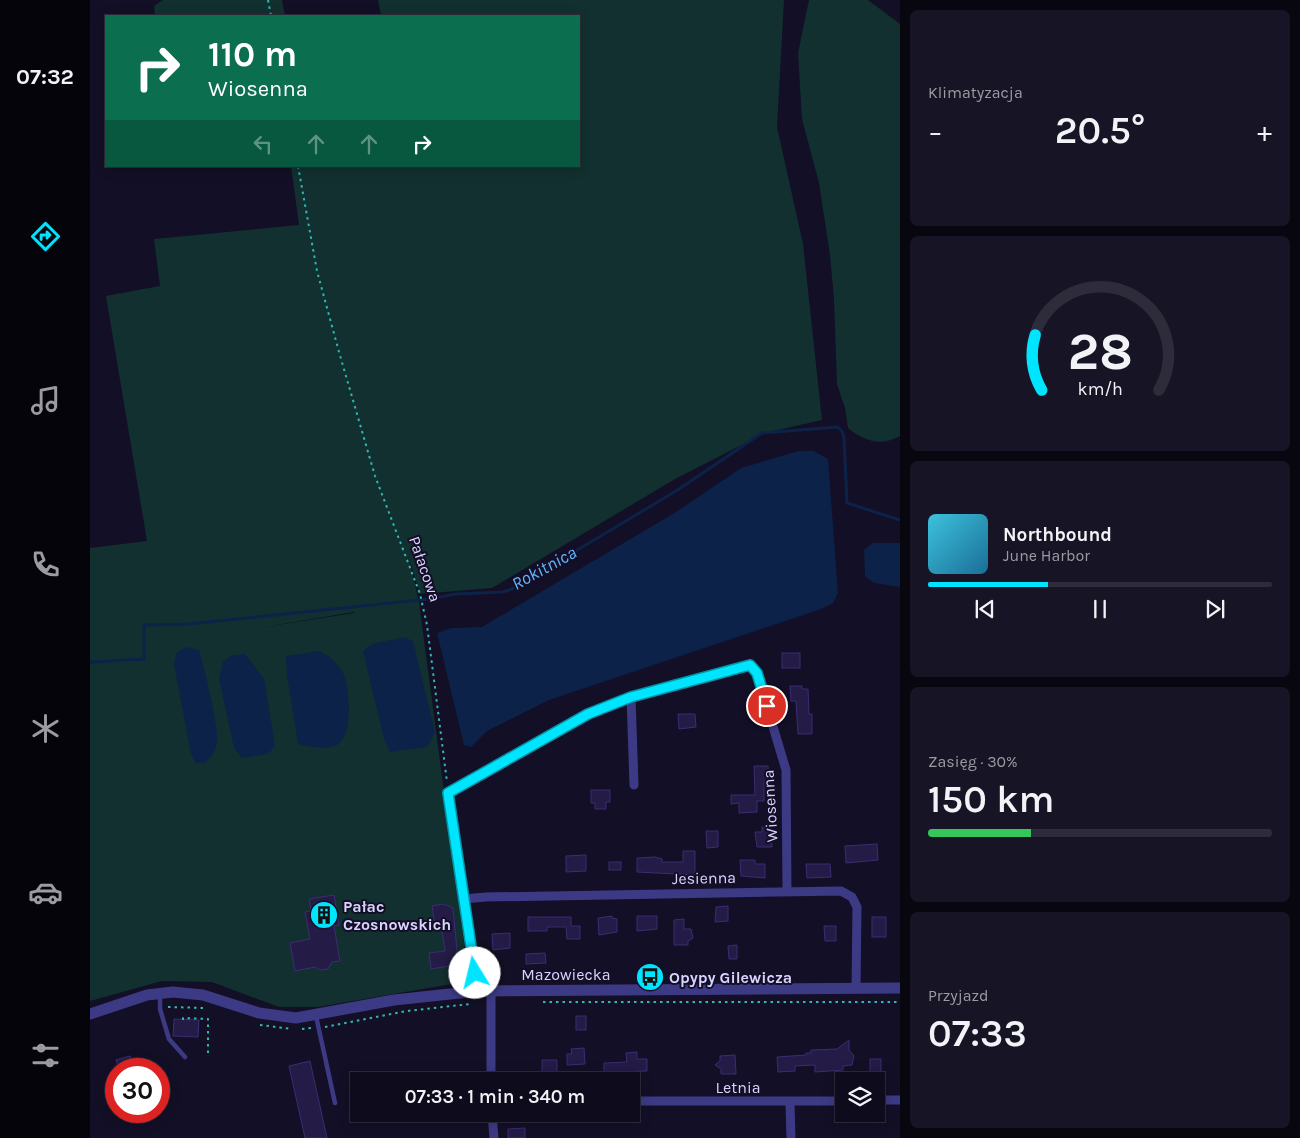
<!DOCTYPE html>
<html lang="pl">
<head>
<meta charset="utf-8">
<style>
	body { margin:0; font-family:Karla,sans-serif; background:#171425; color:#f1f3f6; height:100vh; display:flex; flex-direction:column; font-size:19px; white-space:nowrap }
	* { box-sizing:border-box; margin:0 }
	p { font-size:16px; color:#9b9ba3 }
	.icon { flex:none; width:28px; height:28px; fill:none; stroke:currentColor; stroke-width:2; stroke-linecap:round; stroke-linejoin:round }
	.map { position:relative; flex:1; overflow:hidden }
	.drawer { display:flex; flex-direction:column; gap:10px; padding:10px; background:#08060f; width:400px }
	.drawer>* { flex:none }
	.hud { position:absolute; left:15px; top:15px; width:475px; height:152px; border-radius:0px; box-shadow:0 2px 12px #0003,0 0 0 1px #2e2b3b; background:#0b6e4f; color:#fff; overflow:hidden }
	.fabs { position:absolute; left:745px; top:1072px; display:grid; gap:10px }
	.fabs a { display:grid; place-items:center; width:50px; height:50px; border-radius:0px; background:#0e0b1c; box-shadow:0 2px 12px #0003,0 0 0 1px #2e2b3b; font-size:25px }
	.speed { position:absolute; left:15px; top:1058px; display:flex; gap:10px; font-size:25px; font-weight:700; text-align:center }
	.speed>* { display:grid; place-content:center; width:65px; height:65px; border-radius:50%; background:#0e0b1c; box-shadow:0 2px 12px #0003,0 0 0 1px #2e2b3b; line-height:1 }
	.speed .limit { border:8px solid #d22; background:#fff; color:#111 }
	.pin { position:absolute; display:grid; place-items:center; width:42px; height:42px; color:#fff; margin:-21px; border:2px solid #fff; border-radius:50%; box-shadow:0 1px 5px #0007 }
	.me { position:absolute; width:55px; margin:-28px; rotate:351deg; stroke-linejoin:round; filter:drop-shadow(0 0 4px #0008) }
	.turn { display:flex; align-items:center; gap:18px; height:105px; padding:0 20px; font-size:22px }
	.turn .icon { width:65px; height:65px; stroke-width:2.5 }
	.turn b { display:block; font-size:35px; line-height:42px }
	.lanes { display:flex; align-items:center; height:48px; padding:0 20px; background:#0003; justify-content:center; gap:25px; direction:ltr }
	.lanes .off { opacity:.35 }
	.big { font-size:38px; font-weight:600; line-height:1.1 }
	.drawer .card { flex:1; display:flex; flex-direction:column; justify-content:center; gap:8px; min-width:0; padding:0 18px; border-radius:8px; background:#171425 }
	.drawer .dial { align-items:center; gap:0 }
	.dial svg { height:130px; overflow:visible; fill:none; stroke:#2e2b3b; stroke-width:7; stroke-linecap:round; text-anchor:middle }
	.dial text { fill:#f1f3f6; stroke:none }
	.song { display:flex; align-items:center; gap:15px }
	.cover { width:60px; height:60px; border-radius:8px; background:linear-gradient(135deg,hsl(190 70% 55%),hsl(200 70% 35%)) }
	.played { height:5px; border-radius:2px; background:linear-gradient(90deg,#00e5ff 35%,#2e2b3b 35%) }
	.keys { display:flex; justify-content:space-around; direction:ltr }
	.heat { display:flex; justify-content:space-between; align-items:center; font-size:28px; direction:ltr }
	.charge { height:8px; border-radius:4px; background:linear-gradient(90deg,#34c759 30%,#2e2b3b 0) }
	.trip { position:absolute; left:260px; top:1072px; width:290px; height:50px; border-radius:0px; background:#0e0b1c; box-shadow:0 2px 12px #0003,0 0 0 1px #2e2b3b; font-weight:600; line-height:50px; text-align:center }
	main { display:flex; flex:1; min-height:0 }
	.tabs { display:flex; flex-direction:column; width:90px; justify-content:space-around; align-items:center; background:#06040b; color:#9b9ba3 }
	.tabs .icon { width:35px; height:35px }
	.tabs .on { color:#00e5ff }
	.tabs b { font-size:22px; color:#f1f3f6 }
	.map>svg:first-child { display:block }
</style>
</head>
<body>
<main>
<nav class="tabs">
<b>07:32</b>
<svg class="icon on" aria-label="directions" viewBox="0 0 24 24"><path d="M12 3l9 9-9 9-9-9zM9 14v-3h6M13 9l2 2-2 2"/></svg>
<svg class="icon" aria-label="music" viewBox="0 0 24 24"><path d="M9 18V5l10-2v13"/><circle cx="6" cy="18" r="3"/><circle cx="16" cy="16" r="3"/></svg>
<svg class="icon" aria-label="phone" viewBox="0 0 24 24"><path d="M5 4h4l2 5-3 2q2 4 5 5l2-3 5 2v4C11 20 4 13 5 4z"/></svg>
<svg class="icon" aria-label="climate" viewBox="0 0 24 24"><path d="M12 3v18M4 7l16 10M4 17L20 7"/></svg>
<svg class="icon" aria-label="car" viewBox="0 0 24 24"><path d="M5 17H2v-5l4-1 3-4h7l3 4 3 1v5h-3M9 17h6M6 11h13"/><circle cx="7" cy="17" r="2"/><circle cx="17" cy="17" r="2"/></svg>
<svg class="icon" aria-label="filters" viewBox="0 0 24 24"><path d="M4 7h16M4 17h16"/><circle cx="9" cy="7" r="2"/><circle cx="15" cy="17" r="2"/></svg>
</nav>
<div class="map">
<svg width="810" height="1138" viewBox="0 0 810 1138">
	<rect width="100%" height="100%" fill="#130f26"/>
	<g fill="#12302f" fill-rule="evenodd">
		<path d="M73,0h119l3,16h-130l-1,-10z"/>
		<path d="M288,0h406l-7,127 26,117 19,176 -57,13 -90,46 -183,109 -72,6 -12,-39 11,47 50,379 -151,26h-39l-67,-25 -50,-1 -72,20v-453l57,-7 -41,-245 54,-10 -6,-47 145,-14 -8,-59h288v-150h-198zM264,613l-96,15 96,-16z"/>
		<path d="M719,0h59l32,24v412c-19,11 -36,5 -52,-8l-3,-20 -8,-24 -3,-85 -4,-44 -11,-72 -17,-64 -4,-66z"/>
	</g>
	<g fill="#0c2248">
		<path d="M709,451h15l14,8 10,134 -5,10 -12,6 -272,91 -62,31 -16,16 -7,-2 -27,-112 15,-5 30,-1 194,-115 65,-44z"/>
		<path d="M783,543h27v44l-26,-4 -9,-7 -1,-26z"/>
		<path d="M314,637l9,4 22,91 -8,15 -37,5 -6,-13 -21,-88 9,-7z"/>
		<path d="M97,647l12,3c5,16 20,79 18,93 -2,9 -5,14 -12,20h-9l-5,-9 -17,-90 3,-12z"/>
		<path d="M229,651c11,5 20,13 25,24 6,14 9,63 -7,70 -12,5 -27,2 -39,-1l-11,-69 -1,-19z"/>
		<path d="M155,654l19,25 11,67 -7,8 -26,4 -8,-10 -15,-70 4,-17 10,-6z"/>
	</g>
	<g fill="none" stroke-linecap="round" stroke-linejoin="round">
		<path stroke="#0c2248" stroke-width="3" d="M0,662l54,-3v-34l44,-1 241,-25 27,-5 47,-2 9,-3 164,-98 86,-58 76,-6 4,4 2,7 3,65 53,17"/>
	</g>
	<g fill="#241b47" stroke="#3b2d73">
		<rect x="692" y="653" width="18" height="15"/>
		<path d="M700,686h12v3h6l1,25h3v20h-14l-2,-33h-5z"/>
		<path d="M588,714h17l1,13 -17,2z"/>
		<path d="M664,766h14l1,16h-5v19h-7v11l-18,1v-10l-8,1v-9h24z"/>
		<path d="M501,790h19v12h-4v7h-11v-6h-4z"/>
		<path d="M672,827h9l1,20h-15l-2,-15h7z"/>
		<path d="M616,831h12v16l-11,1z"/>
		<path d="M787,844l1,16 -32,3 -1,-17z"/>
		<path d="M593,851h12v24l-58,-3v-14l18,-1 7,2v3h21z"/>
		<path d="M496,855v16l-20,1v-16z"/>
		<path d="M650,860h15v4h10v14l-24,-2z"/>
		<rect x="519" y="862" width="12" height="8"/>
		<path d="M716,864h24l1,13 -24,1z"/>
		<path d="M244,895l5,30 -5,1 6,35 -8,1 -4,7 -8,1 -5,-3 -20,4 -5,-28 20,-4 -5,-27 6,-1 -2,-12z"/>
		<path d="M353,904l10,4 5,53 -9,5 -18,3 -2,-16 16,-2 -4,-27 -6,2 -3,-20z"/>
		<path d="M638,906v15l-13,1 1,-15z"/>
		<path d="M522,916v2l5,1v13l-18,3 -1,-17z"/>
		<path d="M547,916h20v13l-20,2z"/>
		<path d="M438,917h43v9h9v13h-13l-1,-12h-19v4h-19z"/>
		<rect x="782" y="917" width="14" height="20"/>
		<path d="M594,919v10h7l2,9 -5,3v4h-14v-25z"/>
		<path d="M734,926h12v15h-11z"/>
		<path d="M420,933v15l-17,2 -1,-16z"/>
		<path d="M647,945v14h-8l-1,-13z"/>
		<path d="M455,953l1,10 -20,1v-10z"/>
		<rect x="486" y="1016" width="10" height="14"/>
		<path d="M84,1019l25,1 -1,17 -25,-1z"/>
		<path d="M759,1040v10l5,6 -2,9 -9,1v4l-28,2v-7l-20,1v5l-17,1 -1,-15 29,-2v-2h5v-3l26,-1z"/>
		<path d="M494,1048l1,16 -18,1v-11h5l-1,-5z"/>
		<path d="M547,1052v7h10v12l-30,1 1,4 -14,1v-14l23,-1 -1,-9z"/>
		<path d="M645,1055l1,19h-15v-5l-6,-4 5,-4v-5z"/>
		<path d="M40,1056l4,10 -15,3 -3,-9z"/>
		<rect x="780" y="1059" width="11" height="13"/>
		<path d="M452,1060h15v16l-15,1z"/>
		<path d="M220,1061l17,77h-22l-16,-72z"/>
		<path d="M435,1128v10h-17v-9z"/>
	</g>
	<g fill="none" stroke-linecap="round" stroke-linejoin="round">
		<g stroke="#2fb8b0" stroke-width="2" stroke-dasharray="2.5 4" stroke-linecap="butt">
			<path d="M178,0l3,16"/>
			<path d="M208,166l19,105 22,81 36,124 45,118 7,31 20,157"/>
			<path d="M453,1002h357"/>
			<path d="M78,1007l37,1"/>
			<path d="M93,1020v-2l25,1v35h-2"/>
			<path d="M170,1025l32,4"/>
			<path d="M235,1027l82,-16 63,-7"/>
			<path d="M212,1029l10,-1"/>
		</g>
		<g stroke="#3d3a85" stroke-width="4.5">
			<path d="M70,995v14l9,30 16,18"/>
			<path d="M226,1016l19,87"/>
		</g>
		<g stroke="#3d3a85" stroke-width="9">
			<path d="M541,697l3,88"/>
			<path d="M373,899l23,-2 355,-6 11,6 5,10 -1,81"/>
			<path d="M388,991l-30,-198 140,-79 43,-17 119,-32 7,8 29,97 1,121"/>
			<path d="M401,1081v-91"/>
			<path d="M786,1100h24"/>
			<path d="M541,1101h213"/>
			<path d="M700,1102l1,36"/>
			<path d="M402,1114l2,24"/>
		</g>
		<path stroke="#3d3a85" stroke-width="11" d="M0,1014l57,-19 26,-3 30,3 56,18 37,5 98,-18 84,-9 422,-3"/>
	</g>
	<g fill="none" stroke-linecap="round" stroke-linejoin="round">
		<defs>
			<path id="route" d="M385,973l-27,-180 140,-79 43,-17 119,-32 7,8 10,33"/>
		</defs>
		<use href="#route" stroke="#0095a6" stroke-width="12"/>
		<use href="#route" stroke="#00e5ff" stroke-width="9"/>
	</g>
	<defs>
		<symbol id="building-disc" viewBox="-11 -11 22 22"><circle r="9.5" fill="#00e5ff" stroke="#130f26"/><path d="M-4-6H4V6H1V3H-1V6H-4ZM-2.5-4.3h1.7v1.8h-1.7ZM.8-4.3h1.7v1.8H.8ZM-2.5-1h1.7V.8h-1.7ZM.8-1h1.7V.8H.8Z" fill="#111"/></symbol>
		<symbol id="bus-disc" viewBox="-11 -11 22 22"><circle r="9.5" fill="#00e5ff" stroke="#130f26"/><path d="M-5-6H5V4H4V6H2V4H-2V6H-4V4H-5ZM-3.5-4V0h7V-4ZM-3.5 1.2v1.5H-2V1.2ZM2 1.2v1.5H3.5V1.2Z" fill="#111"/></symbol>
	</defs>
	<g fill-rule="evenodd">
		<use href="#building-disc" x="218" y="899" width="32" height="32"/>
		<use href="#bus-disc" x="544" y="961" width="32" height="32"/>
	</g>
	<g text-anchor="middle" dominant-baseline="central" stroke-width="4" stroke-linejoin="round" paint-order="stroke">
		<g font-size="16" fill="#d9d4ff" stroke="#130f26">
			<text transform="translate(335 569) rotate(71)">Pałacowa</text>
			<text transform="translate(680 806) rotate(-93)">Wiosenna</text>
			<text transform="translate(614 878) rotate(-1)">Jesienna</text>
			<text x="476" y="974">Mazowiecka</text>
			<text x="648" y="1087">Letnia</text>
		</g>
		<g font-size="16" font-weight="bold" fill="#d9d4ff" stroke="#130f26" text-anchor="start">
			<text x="253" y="906">Pałac<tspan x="253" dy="18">Czosnowskich</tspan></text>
			<text x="579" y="977">Opypy Gilewicza</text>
		</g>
		<g font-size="18" font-style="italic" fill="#62b6ff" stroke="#130f26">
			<text transform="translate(454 568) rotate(-29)">Rokitnica</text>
		</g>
	</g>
</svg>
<div class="fabs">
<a><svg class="icon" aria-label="layers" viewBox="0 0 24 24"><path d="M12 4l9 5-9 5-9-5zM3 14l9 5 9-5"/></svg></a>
</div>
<div class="speed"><div class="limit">30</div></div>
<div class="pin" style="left:677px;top:706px;background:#d93025"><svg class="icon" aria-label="arrive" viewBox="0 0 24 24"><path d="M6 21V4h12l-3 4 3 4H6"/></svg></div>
<svg class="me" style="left:385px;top:973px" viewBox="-20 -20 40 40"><circle r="19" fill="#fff"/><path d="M0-13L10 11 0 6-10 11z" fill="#00e5ff"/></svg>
<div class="trip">07:33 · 1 min · 340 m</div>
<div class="hud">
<div class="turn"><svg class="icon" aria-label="right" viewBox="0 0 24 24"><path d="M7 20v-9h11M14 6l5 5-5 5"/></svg><div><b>110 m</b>Wiosenna</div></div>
<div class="lanes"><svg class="icon off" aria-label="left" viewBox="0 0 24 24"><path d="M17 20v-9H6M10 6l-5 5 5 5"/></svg><svg class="icon off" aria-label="ahead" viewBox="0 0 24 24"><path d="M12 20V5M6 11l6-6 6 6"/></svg><svg class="icon off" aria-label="ahead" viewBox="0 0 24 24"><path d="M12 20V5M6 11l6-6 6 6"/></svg><svg class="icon" aria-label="right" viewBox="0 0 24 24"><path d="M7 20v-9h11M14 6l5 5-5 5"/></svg></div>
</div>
</div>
<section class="drawer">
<div class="card"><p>Klimatyzacja</p>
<div class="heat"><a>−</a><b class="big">20.5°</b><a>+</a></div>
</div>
<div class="card dial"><svg viewBox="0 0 100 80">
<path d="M14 69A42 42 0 1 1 86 69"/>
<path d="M14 69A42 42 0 0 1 10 35" stroke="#00e5ff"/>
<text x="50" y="56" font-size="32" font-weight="700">28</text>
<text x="50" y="72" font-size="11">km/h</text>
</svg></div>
<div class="card">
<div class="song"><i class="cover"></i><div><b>Northbound</b><p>June Harbor</p></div></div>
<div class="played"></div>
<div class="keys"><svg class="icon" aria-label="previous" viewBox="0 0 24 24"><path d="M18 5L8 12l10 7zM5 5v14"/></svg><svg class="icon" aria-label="pause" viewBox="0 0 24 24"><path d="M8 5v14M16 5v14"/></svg><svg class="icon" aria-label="next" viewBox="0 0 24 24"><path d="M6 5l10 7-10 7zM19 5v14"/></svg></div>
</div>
<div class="card"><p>Zasięg · 30%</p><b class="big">150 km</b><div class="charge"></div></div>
<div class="card"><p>Przyjazd</p><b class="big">07:33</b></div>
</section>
</main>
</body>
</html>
